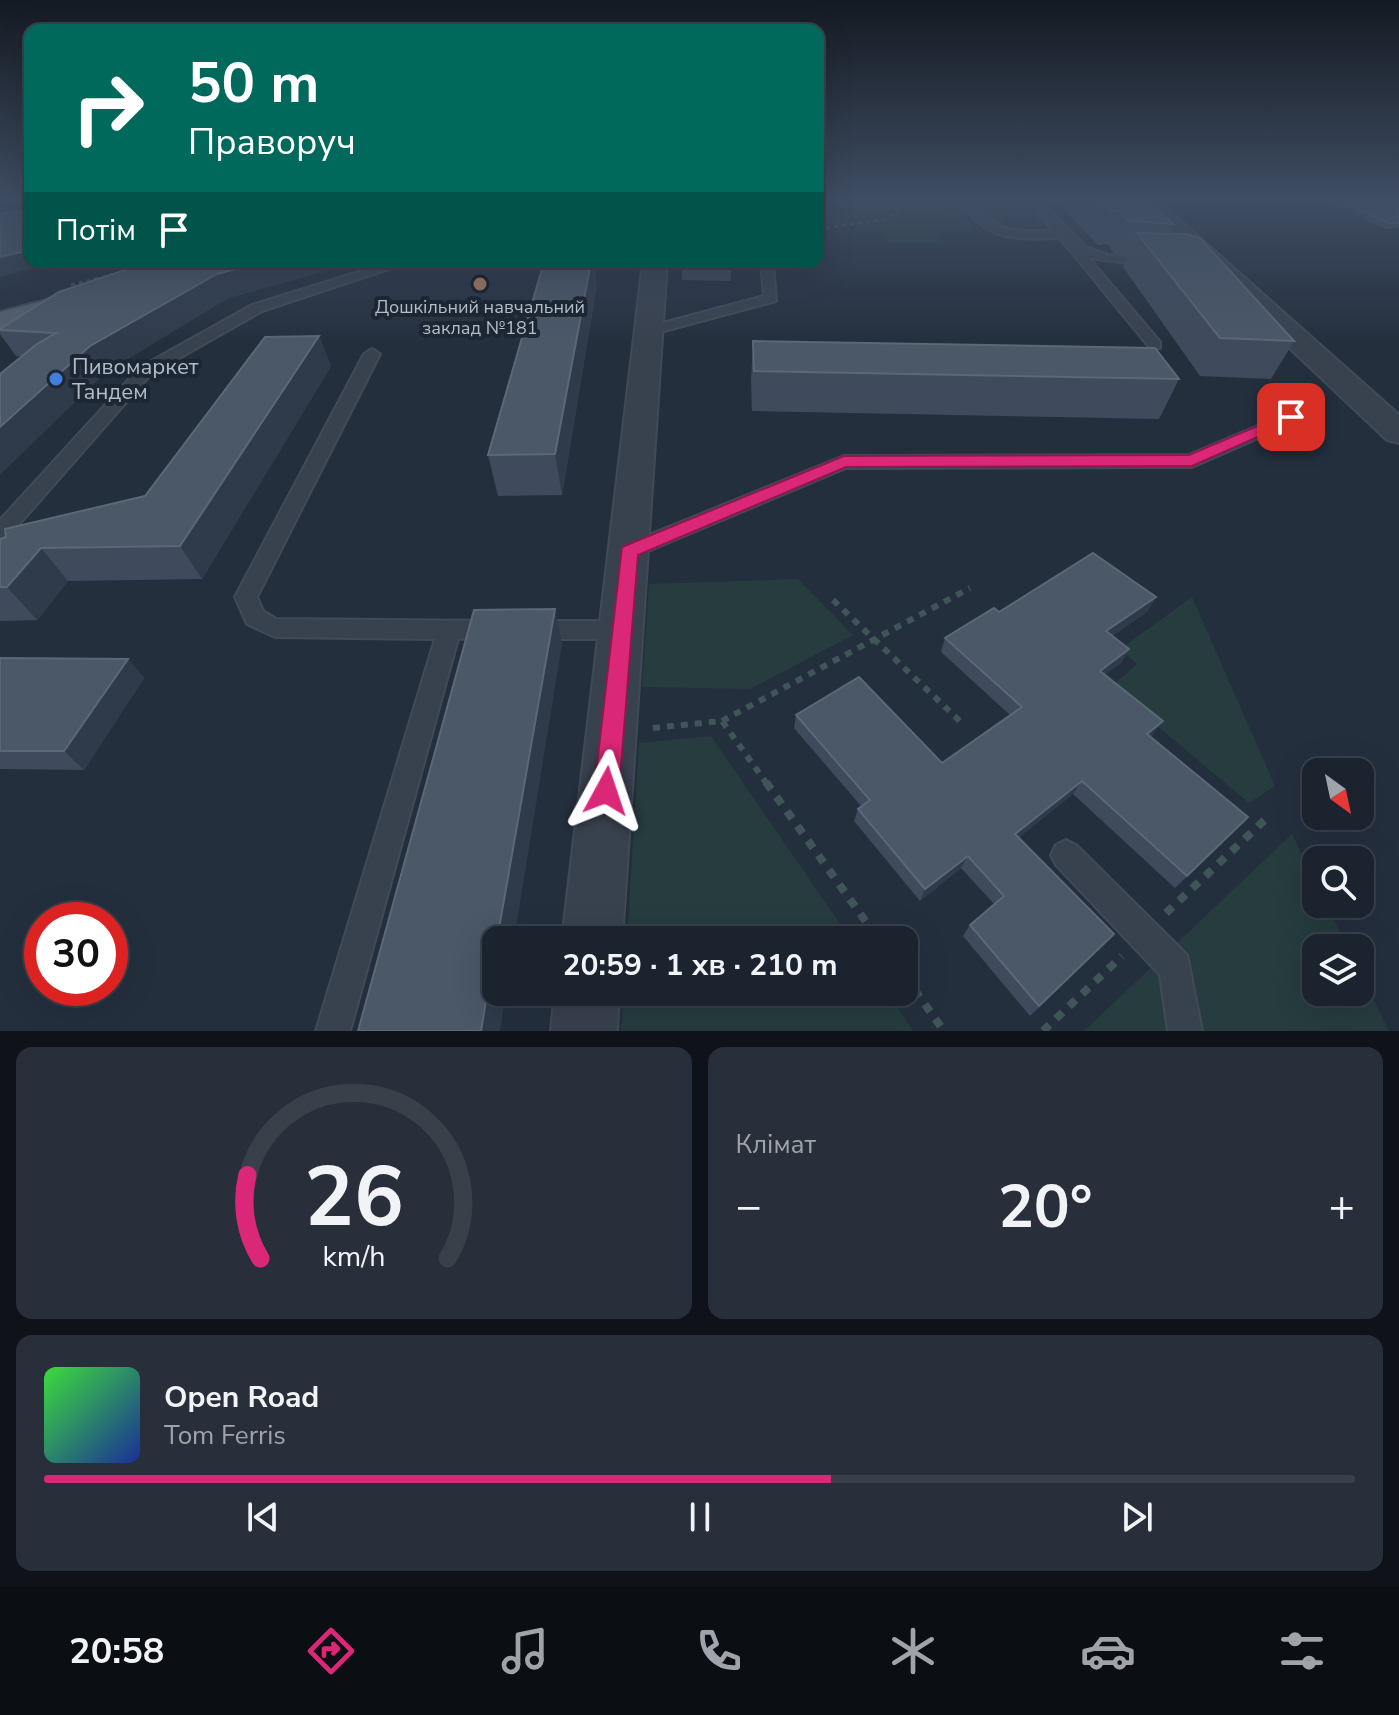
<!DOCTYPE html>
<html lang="uk">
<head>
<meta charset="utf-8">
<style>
  body { margin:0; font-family:"Nunito Sans",sans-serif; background:#282f3a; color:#f1f3f6; height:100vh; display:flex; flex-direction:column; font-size:30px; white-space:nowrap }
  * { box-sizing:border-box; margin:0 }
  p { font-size:26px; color:#a0a4aa }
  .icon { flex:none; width:44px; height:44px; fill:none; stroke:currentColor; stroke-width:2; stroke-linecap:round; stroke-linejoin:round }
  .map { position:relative; height:1031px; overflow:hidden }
  .drawer { display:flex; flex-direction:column; gap:16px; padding:16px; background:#0f1319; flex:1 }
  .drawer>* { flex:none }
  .top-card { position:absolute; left:24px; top:24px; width:800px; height:244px; border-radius:16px; box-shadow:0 8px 32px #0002,0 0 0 2px #39404a; background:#00695c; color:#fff; overflow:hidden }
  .needle { width:52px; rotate:147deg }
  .controls { position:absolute; left:1302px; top:758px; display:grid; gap:16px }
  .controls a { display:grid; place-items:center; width:72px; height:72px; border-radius:16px; background:#1b232e; box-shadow:0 8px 32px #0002,0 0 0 2px #39404a; font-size:40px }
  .speed { position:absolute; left:24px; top:902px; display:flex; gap:16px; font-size:40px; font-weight:700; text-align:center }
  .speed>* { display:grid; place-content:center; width:104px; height:104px; border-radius:50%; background:#1b232e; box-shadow:0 8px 32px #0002,0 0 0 2px #39404a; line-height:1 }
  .speed .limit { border:12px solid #d22; background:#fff; color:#111 }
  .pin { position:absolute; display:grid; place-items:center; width:68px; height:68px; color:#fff; margin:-34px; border-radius:16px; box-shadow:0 4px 12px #0006 }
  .me { position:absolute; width:88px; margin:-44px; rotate:5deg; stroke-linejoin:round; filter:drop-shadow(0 0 6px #0008) }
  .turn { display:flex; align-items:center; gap:28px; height:168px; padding:0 32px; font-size:36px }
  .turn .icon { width:104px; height:104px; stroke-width:2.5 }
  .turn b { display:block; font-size:56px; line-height:68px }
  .then { display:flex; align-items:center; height:76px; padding:0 32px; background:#0003; gap:16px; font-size:30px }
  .big { font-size:60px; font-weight:700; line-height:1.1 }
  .drawer .tile { flex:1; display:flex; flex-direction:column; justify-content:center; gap:12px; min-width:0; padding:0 28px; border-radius:16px; background:#282f3a }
  .drawer .dial { align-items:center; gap:0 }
  .dial svg { height:208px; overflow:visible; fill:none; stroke:#39404a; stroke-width:7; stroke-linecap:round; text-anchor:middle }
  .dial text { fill:#f1f3f6; stroke:none }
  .song { display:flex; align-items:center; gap:24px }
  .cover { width:96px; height:96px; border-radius:12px; background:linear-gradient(135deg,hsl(120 70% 55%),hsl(230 70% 35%)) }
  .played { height:8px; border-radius:4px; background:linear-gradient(90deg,#db2777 60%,#39404a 60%) }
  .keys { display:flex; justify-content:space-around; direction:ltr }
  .heat { display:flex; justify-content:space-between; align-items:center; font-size:44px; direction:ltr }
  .drawer .tiles { flex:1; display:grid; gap:16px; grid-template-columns:1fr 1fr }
  .tile:last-child { grid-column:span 2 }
  .trip { position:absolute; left:482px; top:926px; width:436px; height:80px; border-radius:16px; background:#1b232e; box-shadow:0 8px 32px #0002,0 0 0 2px #39404a; font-weight:700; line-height:80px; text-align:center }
  .dock { display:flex; height:128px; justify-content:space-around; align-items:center; background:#0b0e12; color:#a0a4aa }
  .dock .icon { width:56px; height:56px }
  .dock .current { color:#db2777 }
  .dock b { font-size:36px; color:#f1f3f6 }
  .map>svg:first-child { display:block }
  .green { fill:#263c3f }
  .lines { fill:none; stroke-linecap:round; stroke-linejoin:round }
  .lane-casing { stroke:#414a57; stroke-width:4 }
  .street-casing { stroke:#414a57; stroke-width:4 }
  .primary-casing { stroke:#414a57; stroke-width:4 }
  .path-far2 { stroke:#3f5557; stroke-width:3; stroke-dasharray:4 4; stroke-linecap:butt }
  .path-far1 { stroke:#3f5557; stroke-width:6; stroke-dasharray:7 7; stroke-linecap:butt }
  .path { stroke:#3f5557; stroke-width:8; stroke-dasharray:9 9; stroke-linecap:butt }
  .lane { fill:#38414e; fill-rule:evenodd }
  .street { fill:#38414e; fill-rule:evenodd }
  .primary { fill:#56606e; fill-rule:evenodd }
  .wall { fill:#3f4b5c }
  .shaded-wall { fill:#2f3b4b }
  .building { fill:#4b5868; stroke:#5c6777; stroke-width:2 }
  .route { fill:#db2777; stroke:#8e194d; stroke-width:2 }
  .education-dot { fill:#8d6e63; stroke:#1d2633; stroke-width:3 }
  .shop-dot { fill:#3f7fe0; stroke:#1d2633; stroke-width:3 }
  .labels { text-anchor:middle; stroke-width:8; stroke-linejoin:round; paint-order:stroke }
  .far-poi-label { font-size:18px; fill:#b4bcc9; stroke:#1d2633 }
  .poi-label { font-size:22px; fill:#b4bcc9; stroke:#1d2633; text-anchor:start }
</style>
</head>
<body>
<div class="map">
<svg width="1399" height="1031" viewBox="0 0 1399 1031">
  <rect width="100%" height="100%" fill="#242f3e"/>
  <g class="green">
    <path d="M818 200H958L975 231 937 233 943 243H888C876 217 842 225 818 227Z"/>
    <polygon points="976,200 1027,200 1046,223 1039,223 1035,219 1004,219 1008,227 996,226"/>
    <polygon points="798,579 853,635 750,689 642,687 649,584"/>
    <polygon points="1192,597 1275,786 1249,803 1111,687 1137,664 1120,649"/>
    <polygon points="711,736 851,940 627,940 639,743"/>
    <polygon points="1292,834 1316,883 1316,904 1326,904 1348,948 1316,948 1316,992 1360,992 1360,972 1389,1031 1084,1031"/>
    <polygon points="624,992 887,992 913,1031 621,1031"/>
  </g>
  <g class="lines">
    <g class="lane-casing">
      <g id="lane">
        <path d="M959 200H971C997 234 1013 231 1053 231L1027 200H1039L1086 247 1108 255 1155 259 1156 262 1150 266 1089 258 1160 342V348H1150L1060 238C1011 239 990 243 959 200Z"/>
        <polygon points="391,262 410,262 262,311 151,374 7,538 0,540 0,520 139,368 252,305"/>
        <polygon points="761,262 773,262 776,301 649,335 642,331 644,328 764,296"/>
        <polygon points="372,349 380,354 257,597 263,611 276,619 493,621 501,624 505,630 501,636 458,639 350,1031 316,1031 435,639 275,637 247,624 235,597 364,354"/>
        <polygon points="1291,412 1300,417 1297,421 1192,467 846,468 636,556 622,556 619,551 622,546 844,456 1189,455"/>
        <polygon points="533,621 621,621 629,624 633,630 629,636 621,639 533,639 525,636 521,630 525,624"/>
        <polygon points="1066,840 1076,845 1187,955 1202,1031 1168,1031 1160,975 1056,865 1051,855 1056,845"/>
      </g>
    </g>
    <g class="street-casing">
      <g id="street">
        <polygon points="1133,200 1157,200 1399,415 1399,443 1387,440"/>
        <polygon points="643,262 667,262 622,940 562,940"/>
        <polygon points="555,992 619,992 617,1031 551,1031"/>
      </g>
    </g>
    <g class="primary-casing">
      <polygon id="primary" points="54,298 65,300 70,307 65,314 0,332 0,312"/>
    </g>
    <g class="path-far2">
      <polyline points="823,200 867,209 946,208"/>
      <polyline points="818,229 885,219 922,200"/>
      <polyline points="71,285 115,274"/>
    </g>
    <g class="path-far1">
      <polyline points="833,600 964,725"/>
      <polyline points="722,721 970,588"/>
      <polyline points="653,728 722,721 767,784"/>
    </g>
    <g class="path">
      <polyline points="766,782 879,940"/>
      <polyline points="1166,913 1270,815"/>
      <polyline points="904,975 944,1031"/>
      <polyline points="1043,1031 1122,956"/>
    </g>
    <use href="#lane" class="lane"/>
    <use href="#street" class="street"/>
    <use href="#primary" class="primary"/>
  </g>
  <g class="wall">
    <polygon points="1055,200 1146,200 1174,224 1170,234 1294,341 1271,379 1200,376 1123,267 1128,256 1115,255 1107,244 1098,245"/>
    <polygon points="1327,200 1399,200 1399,228 1385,229"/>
    <polygon points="682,262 732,262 730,281 682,280"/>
    <polygon points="333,269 228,298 106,372 16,356 0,334 0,329"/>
    <polygon points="597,284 562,495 498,496 488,455"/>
    <polygon points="319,336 331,366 202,579 68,581 37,620 0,621 0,539 145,496"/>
    <polygon points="753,341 1179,379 1159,419 752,411 751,380"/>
    <polygon points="1148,611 1112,636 1129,649 1121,663 1105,674 1153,734 1150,737 1248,817 1175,888 1073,794 1019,837 1114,934 1030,1016 963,936 970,925 994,904 961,868 920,901 854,821 858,809 861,806 794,728 796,715 942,763 1010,715 941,652 945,638 999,612"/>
    <polygon points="0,658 128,659 144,678 84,770 0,769"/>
  </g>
  <g class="shaded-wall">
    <polygon points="30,250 30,262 52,262 53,263 0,277 0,257"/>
    <polygon points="261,262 331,262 333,269 228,298 106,372 0,475 0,427 90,346 217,274"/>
    <polygon points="591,262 595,262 597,284 562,495 555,454"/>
    <polygon points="319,336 331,366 202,579 180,546"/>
    <polygon points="41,548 68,581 37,620 7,587"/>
    <polygon points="1156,597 1148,611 1098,645 1106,631"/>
    <polygon points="555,609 562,644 514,940 497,940"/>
    <polygon points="1129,649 1121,663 1092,684 1100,671"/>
    <polygon points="128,659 144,678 84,770 64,751"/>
    <polygon points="1163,721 1153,734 1137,747 1147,734"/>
    <polygon points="1082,781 1073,794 1008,846 1015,834"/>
    <polygon points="968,856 961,868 920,901 925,889"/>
    <polygon points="496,946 496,992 506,992 500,1031 481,1031"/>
  </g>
  <g class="building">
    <polygon points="1098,200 1146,200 1174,224 1128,221 1120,211 1110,211"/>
    <polygon points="1341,200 1399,200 1399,223 1388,223"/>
    <polygon points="20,210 30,226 30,250 0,257 0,214"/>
    <polygon points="1137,233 1187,234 1200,238 1294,341 1220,338"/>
    <polygon points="149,262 261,262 217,274 90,346 0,427 0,374 37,344 56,333 0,330 0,329 59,292"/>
    <polygon points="544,262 591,262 555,454 488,455"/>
    <polygon points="319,336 180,546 41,548 7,587 0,587 0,539 6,537 5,529 145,496 265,337"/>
    <polygon points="753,341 1155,348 1179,379 754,371"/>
    <polygon points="1093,553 1156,597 1106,631 1129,649 1100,671 1163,721 1147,734 1248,817 1187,876 1082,781 1015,834 1114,934 1039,1006 970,925 1004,896 968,856 925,889 858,809 870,800 796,715 859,677 942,763 1022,707 945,638 994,608 999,612"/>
    <polygon points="555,609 497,940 496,940 481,1031 358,1031 474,610"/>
    <polygon points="0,658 128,659 64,751 0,751"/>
  </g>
  <linearGradient id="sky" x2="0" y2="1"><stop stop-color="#141a22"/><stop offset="0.58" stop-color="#3f4d63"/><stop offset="1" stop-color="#3f4d63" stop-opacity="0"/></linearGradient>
  <rect width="1399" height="344" fill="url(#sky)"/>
  <polygon class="route" points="1291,412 1298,417 1296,420 1192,466 846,467 638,555 619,791 615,799 606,803 597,799 594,791 622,547 844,456 1189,455"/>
  <circle class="education-dot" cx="480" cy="284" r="8"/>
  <circle class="shop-dot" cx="56" cy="379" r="8"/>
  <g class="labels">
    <g class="far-poi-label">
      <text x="480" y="313">Дошкільний навчальний<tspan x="480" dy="21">заклад №181</tspan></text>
    </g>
    <g class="poi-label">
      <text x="72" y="374">Пивомаркет<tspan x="72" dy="25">Тандем</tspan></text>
    </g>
  </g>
</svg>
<div class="controls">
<a><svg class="needle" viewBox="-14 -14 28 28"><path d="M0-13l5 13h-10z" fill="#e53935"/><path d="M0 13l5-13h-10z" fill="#a0a4aa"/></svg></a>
<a><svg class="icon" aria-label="search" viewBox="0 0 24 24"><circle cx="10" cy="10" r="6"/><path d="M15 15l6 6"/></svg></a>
<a><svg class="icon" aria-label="layers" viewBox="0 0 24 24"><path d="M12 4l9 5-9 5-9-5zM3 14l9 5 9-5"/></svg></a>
</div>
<div class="speed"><div class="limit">30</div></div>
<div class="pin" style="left:1291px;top:417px;background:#d93025"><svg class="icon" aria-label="arrive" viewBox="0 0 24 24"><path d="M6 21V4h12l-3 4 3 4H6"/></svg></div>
<svg class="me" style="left:606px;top:791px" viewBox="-20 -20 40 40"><path d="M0-17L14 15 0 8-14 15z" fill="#db2777" stroke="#fff" stroke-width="4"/></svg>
<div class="trip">20:59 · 1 хв · 210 m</div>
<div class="top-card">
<div class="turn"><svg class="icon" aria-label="right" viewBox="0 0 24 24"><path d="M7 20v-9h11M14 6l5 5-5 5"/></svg><div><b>50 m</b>Праворуч</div></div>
<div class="then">Потім<svg class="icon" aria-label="arrive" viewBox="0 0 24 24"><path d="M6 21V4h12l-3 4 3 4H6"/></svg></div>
</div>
</div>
<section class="drawer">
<div class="tiles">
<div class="tile dial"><svg viewBox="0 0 100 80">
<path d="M14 69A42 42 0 1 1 86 69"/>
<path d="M14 69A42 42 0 0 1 9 37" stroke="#db2777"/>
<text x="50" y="56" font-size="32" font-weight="700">26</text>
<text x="50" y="72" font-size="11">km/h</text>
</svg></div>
<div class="tile"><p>Клімат</p>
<div class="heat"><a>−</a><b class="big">20°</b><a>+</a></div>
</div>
<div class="tile">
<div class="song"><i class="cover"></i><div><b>Open Road</b><p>Tom Ferris</p></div></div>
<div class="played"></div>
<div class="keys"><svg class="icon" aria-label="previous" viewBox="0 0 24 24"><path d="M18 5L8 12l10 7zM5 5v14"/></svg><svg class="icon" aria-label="pause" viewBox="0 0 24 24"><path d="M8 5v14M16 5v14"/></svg><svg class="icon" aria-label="next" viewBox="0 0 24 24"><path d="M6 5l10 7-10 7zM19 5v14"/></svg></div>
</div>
</div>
</section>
<nav class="dock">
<b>20:58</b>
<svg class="icon current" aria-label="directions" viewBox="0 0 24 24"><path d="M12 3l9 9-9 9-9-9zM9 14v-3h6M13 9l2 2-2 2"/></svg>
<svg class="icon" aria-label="music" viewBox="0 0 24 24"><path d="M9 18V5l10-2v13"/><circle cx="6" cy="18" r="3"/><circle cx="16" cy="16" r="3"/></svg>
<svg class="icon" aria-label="phone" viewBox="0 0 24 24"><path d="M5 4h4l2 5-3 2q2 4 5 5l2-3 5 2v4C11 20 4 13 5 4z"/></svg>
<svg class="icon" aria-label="climate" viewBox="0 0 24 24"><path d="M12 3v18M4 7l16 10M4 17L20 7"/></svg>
<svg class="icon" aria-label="car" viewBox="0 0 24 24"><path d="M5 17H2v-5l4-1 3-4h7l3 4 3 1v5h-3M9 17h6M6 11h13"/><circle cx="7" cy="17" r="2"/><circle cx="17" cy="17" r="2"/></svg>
<svg class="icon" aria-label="filters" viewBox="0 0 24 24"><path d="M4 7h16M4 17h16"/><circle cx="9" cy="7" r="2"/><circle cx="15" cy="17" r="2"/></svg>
</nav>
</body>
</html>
